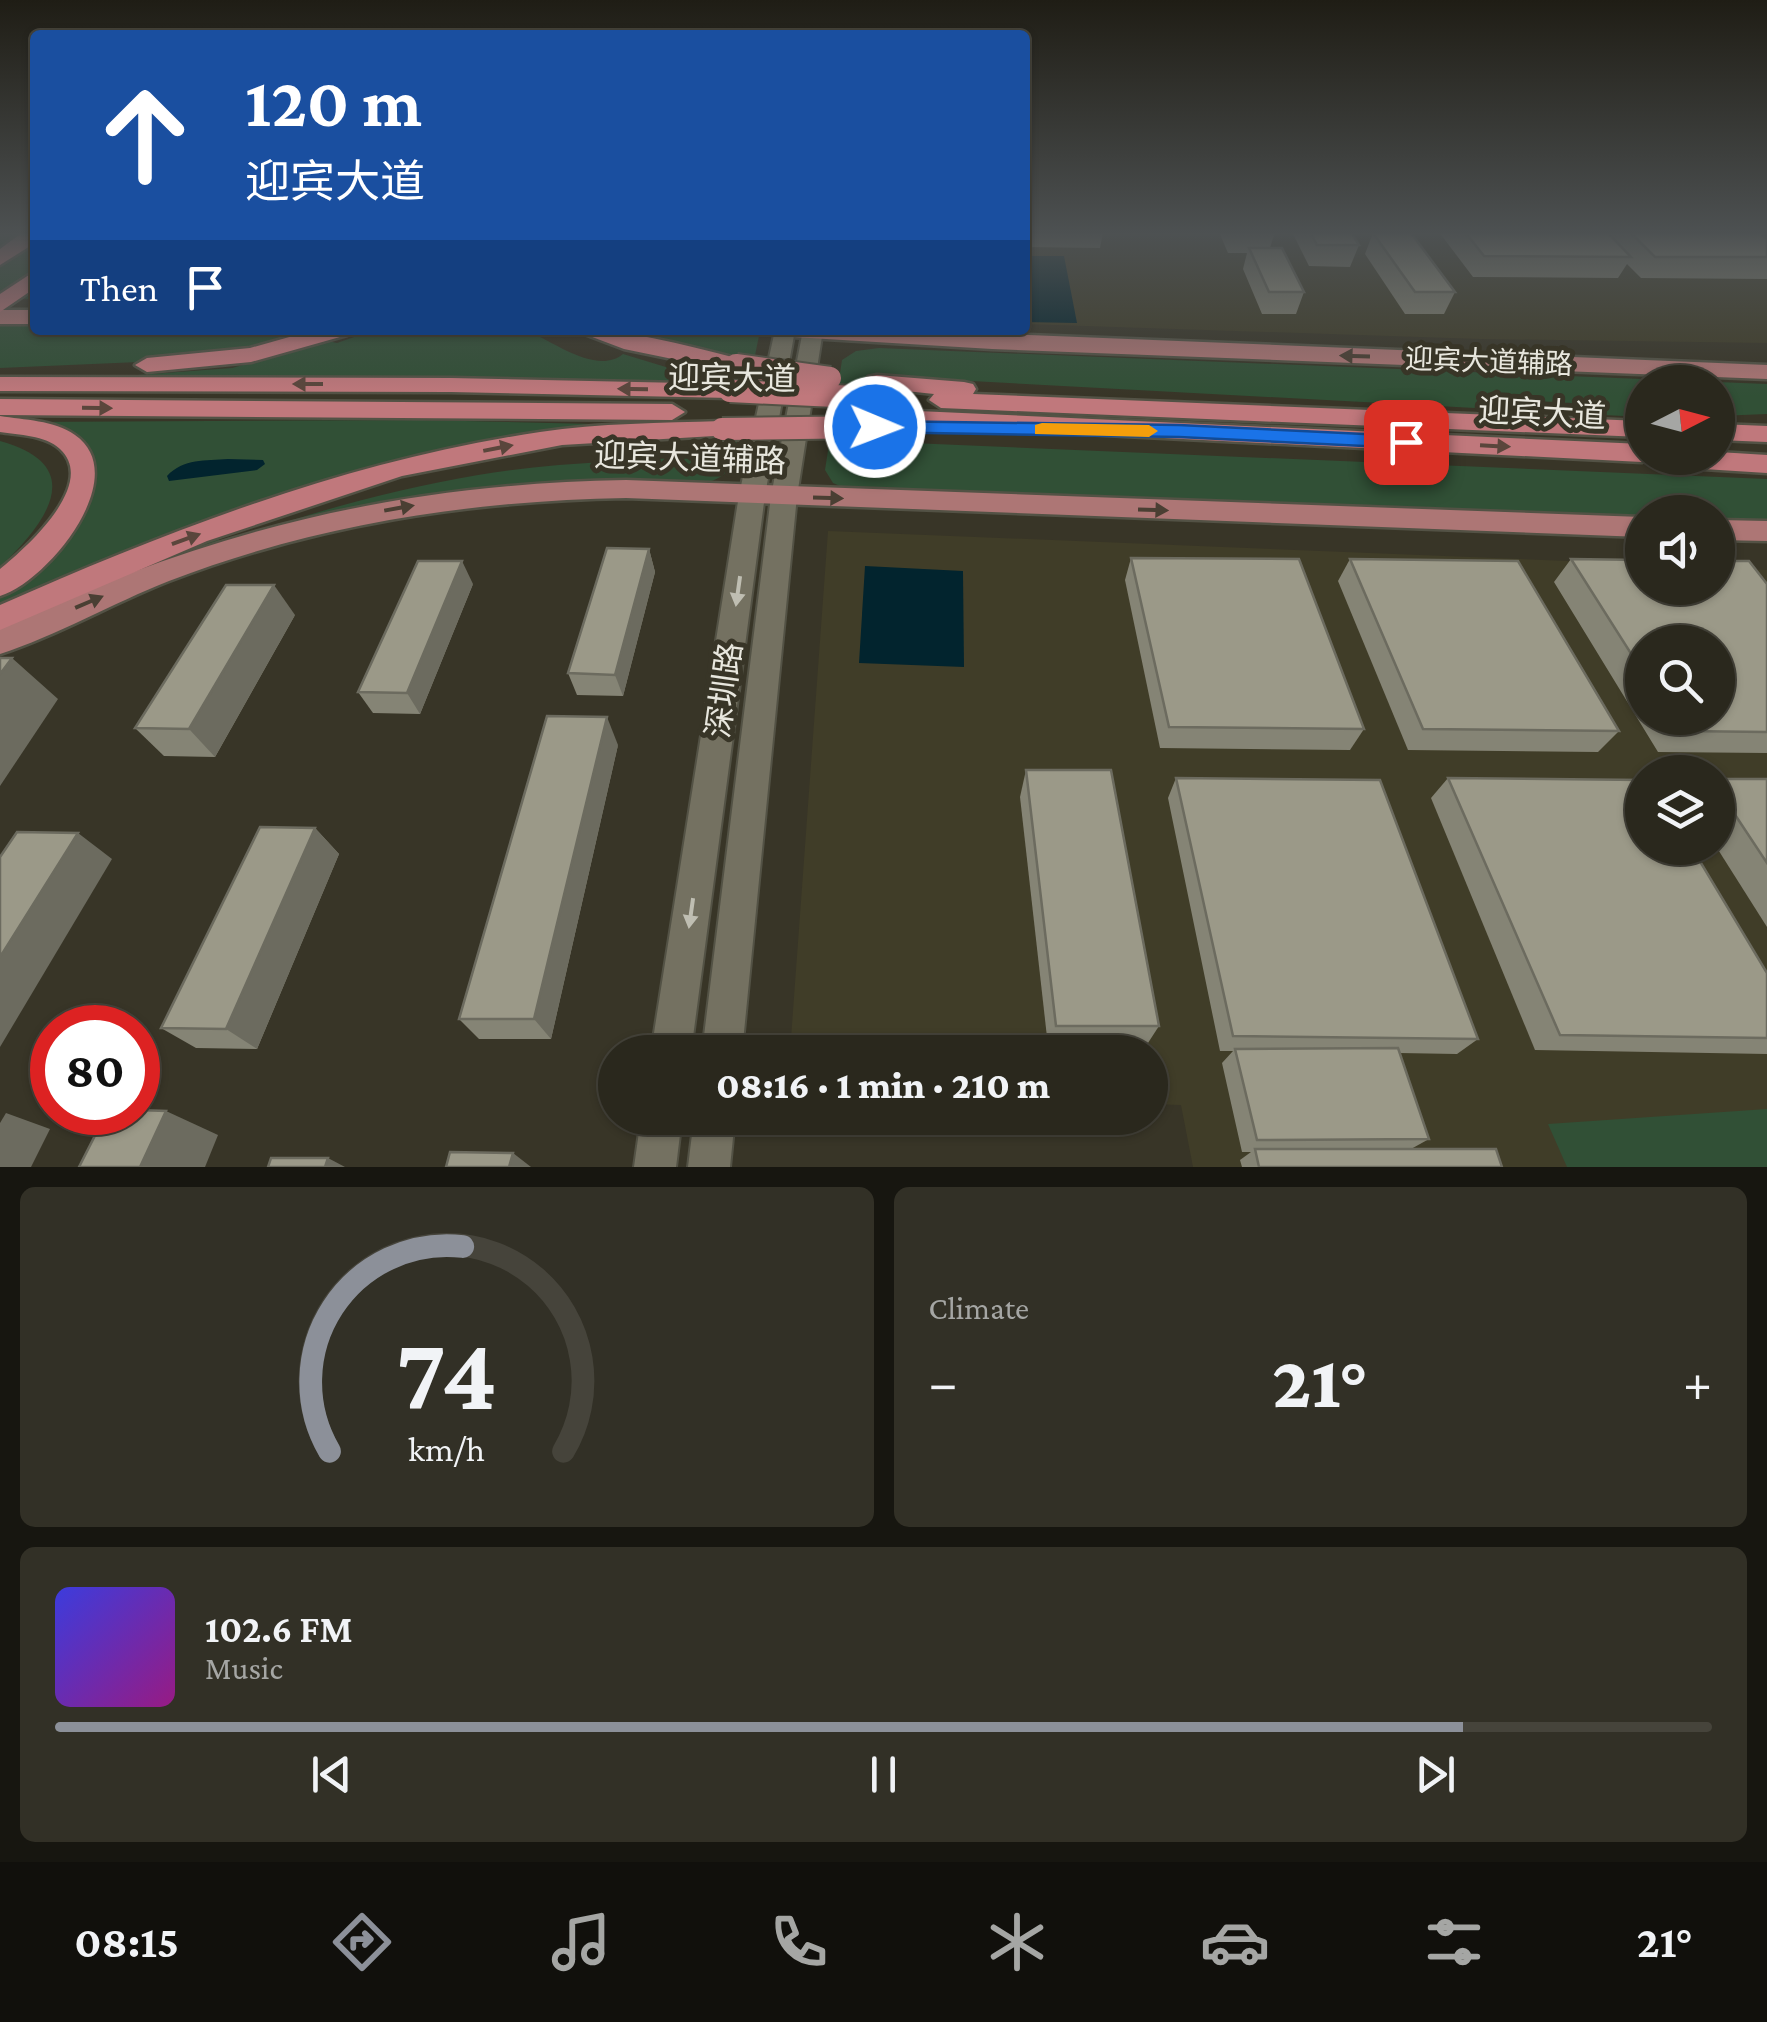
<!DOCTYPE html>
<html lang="en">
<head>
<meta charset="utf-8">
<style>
  body { margin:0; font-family:"Crimson Pro","Noto Sans SC",serif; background:#323026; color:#f1f3f6; height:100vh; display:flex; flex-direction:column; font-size:38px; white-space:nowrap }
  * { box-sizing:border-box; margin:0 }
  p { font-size:32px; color:#a5a6a4 }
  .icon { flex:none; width:55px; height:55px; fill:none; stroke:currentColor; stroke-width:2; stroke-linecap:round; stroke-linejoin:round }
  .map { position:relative; height:1167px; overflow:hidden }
  .details { display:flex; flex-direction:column; gap:20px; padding:20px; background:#171610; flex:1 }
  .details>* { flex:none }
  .banner { position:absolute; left:30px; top:30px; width:1000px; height:305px; border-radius:10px; box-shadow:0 2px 8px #0004,0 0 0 2px #46443b; background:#1a4fa0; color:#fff; overflow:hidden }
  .needle { width:65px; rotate:84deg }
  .fabs { position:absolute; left:1625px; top:365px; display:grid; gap:20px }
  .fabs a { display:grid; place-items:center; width:110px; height:110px; border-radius:50%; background:#2a281d; box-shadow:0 2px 8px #0004,0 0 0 2px #46443b; font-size:50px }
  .speed { position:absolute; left:30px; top:1005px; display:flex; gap:20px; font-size:50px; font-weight:700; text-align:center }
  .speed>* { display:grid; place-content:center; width:130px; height:130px; border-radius:50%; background:#2a281d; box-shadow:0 2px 8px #0004,0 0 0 2px #46443b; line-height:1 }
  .speed .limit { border:15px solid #d22; background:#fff; color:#111 }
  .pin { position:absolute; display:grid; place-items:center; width:85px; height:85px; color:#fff; margin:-42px; border-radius:20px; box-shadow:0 5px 15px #0006 }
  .me { position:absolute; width:110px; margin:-55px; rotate:91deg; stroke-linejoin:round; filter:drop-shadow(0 0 8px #0008) }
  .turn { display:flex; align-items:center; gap:35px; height:210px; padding:0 50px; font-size:45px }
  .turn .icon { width:130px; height:130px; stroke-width:2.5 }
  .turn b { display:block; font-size:70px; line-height:85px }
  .then { display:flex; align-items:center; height:95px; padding:0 50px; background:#0003; gap:20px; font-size:38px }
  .big { font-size:75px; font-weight:800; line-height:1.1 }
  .details .widget { flex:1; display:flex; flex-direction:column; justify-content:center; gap:15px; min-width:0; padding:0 35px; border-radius:15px; background:#323026 }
  .details .dial { align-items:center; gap:0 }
  .dial svg { height:260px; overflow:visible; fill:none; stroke:#46443b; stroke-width:7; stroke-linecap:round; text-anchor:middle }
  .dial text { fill:#f1f3f6; stroke:none }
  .song { display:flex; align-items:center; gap:30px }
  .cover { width:120px; height:120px; border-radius:15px; background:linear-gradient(135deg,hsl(240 70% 55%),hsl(310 70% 35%)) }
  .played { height:10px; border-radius:5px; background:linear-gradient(90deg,#8c9099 85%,#46443b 85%) }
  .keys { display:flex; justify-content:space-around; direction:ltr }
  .heat { display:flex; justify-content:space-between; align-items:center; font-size:55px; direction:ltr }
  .details .tiles { flex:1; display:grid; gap:20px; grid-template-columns:1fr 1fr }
  .widget:last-child { grid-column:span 2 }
  .trip { position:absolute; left:598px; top:1035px; width:570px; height:100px; border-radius:50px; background:#2a281d; box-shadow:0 2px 8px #0004,0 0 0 2px #46443b; font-weight:800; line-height:100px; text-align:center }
  .tabs { display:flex; height:160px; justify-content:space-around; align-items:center; background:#11100c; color:#a5a6a4 }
  .tabs .icon { width:70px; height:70px }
  .tabs .selected { color:#8c9099 }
  .tabs b { font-size:45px; color:#f1f3f6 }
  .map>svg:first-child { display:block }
  .built { fill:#403d28; fill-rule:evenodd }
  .green { fill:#315036 }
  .water { fill:#02242e }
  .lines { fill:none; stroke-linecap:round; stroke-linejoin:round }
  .tertiary-casing { stroke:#535245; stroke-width:4 }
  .primary-casing { stroke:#535245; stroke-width:5 }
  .trunk-casing { stroke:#535245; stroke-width:5 }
  .tertiary { fill:#747161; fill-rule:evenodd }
  .primary { fill:#ad7675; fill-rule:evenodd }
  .trunk { fill:#c0787c; fill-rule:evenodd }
  .trunk-bridge-casing { stroke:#535245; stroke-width:26; stroke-linecap:butt }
  .trunk-bridge { stroke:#c0787c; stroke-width:22 }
  .wall { fill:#858475; fill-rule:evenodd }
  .shaded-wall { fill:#6c6b5f }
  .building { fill:#9b9988; stroke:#6c6b5f; stroke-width:2.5 }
  .oneway { fill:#4a3f33 }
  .oneway2 { fill:#5a463c }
  .oneway3 { fill:#bfbeb2 }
  .route { fill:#1a73e8; stroke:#114b97; stroke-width:2.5 }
  .slow { fill:#f59e0b }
  .labels { text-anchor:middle; stroke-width:10; stroke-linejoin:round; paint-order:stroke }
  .far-street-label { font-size:28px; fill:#e8e7de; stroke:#383527 }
  .street-label { font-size:32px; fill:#e8e7de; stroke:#383527 }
</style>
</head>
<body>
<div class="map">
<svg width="1767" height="1167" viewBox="0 0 1767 1167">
  <rect width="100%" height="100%" fill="#383527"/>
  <g class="built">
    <polygon points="1025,232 1767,232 1767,343 1480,339 1025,324"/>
    <path d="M828 531 1642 564V588H1718V568L1767 570V1167H1193L1181 1105 1150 1104V1052H790ZM1642 642H1718V718H1642ZM1642 772H1718V848H1642Z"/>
  </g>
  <g class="green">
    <polygon points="0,232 35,232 35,299 0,298"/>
    <polygon points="35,325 35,330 305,330 280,339 281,344 185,360 0,368 0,326"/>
    <path d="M374 330C400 330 515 324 530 332 555 343 598 375 623 354L725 385 97 378 232 368 328 341 337 343Z"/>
    <polygon points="602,330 749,330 759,336 753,365 690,355"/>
    <polygon points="879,348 1767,384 1767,414 1718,416 1718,382 1642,382 1642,417 878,376 864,441 1767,479 1767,524 1718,523 1718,512 1642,512 1642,520 856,493 833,483 825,470 842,360 856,351"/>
    <path d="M421 420 676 426C596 435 513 438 434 454 282 485 141 549 0 612V590L91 468 25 422Z"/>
    <path d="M737 439C736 469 728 476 701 485L407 500 21 619 218 538 221 544C305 514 389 490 478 475 554 462 635 461 713 456L722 450 723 440Z"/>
    <path d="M0 441C90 466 46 523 0 567Z"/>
    <polygon points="1767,1109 1767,1167 1567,1167 1548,1124"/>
  </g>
  <g class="water">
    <polygon points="1025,256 1064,256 1077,323 1025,322"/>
    <path d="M228 459 263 460 265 464 257 470 169 481 167 476C184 458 205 461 228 459Z"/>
    <polygon points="865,566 963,571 964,667 859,663"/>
  </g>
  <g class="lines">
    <g class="tertiary-casing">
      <g id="tertiary">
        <polygon points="775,330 795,330 765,495 691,1052 651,1052 739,495"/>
        <polygon points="803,330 823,330 797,496 742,1052 702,1052 771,496"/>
        <polygon points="641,1118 682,1118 676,1167 634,1167"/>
        <polygon points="694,1118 735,1118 730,1167 688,1167"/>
      </g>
    </g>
    <g class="primary-casing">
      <g id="primary">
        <rect x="0" y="310" width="35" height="14"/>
        <polygon points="782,330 908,330 1767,365 1767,379 992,349 793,337"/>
        <path d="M626 480 1642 517V537L626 498C468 501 317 524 169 581 113 603 56 636 0 654V628C209 531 395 484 626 480Z"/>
        <polygon points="1718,520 1767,521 1767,541 1718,540"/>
      </g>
    </g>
    <g class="trunk-casing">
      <g id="trunk">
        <polygon points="23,232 35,232 35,243 0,265 0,249"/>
        <polygon points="35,271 35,288 0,312 0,294"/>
        <polygon points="314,330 350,330 347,335 251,362 147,372 135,365 147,358 250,348"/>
        <path d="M584 330C631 330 697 348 744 360L748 365 736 372 624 349 587 335Z"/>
        <polygon points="877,375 964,382 973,384 976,389 973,394 1642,421 1642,437 941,408 929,400 934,394 868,387 865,382 868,377"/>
        <polygon points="0,377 451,378 730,384 742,391 730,398 451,392 0,391"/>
        <polygon points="0,399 672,404 685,412 672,420 0,415"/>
        <polygon points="873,409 1642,444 1642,458 1652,458 1642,462 864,423 860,417 864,411"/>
        <path d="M0 416C24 420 54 420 75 435 134 476 47 582 0 596V569C26 548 98 484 60 449 45 435 19 435 0 432Z"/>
        <path d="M722 421 735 429 731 435 562 445 402 476 207 541 0 630V605C174 528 351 460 540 432 600 423 661 423 722 421Z"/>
        <polygon points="1718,424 1767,426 1767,442 1718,440"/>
        <polygon points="1718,452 1767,455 1767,473 1672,467 1663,464 1659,458 1718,458"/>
      </g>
    </g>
    <use href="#tertiary" class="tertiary"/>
    <use href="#primary" class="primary"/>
    <use href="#trunk" class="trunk"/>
    <g class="trunk-bridge-casing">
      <g id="trunk-bridge">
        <polyline points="736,365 830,378"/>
        <polyline points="730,391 876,398"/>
        <polyline points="722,429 875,427"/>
      </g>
    </g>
    <use href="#trunk-bridge" class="trunk-bridge"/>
  </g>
  <g class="wall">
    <polygon points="1025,232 1103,232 1100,248 1025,247"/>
    <polygon points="1219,232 1275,232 1270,248 1304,292 1296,314 1262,314 1243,269 1247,253 1228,253"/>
    <polygon points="1292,232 1351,232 1359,245 1350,267 1309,266"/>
    <polygon points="1439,232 1759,232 1767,239 1767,279 1641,278 1627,264 1618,278 1473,277"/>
    <polygon points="1373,233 1455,292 1444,314 1405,314 1365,254"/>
    <polygon points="649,549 655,572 623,696 577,695 568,673"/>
    <polygon points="1131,558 1364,729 1350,750 1160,748 1125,580"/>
    <polygon points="1350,559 1619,731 1598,752 1408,750 1338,581"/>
    <path d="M1571 559 1767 584V753L1658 752 1554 582ZM1642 642 1718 718H1642Z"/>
    <polygon points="473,584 420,714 373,713 358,692"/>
    <polygon points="295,615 215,757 164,756 135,728"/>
    <polygon points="618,745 551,1039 479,1039 459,1019"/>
    <polygon points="1026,770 1159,1026 1146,1046 1048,1046 1020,797"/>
    <polygon points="1176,778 1478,1039 1457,1054 1399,1053 1429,1139 1411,1149 1502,1167 1242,1167 1240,1160 1251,1152 1242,1152 1222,1063 1233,1051 1220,1051 1168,798"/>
    <polygon points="1448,778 1767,973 1767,1054 1535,1050 1431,798"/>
    <polygon points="1718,779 1767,779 1767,927 1717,848"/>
    <polygon points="315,828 339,854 257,1049 196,1048 161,1028"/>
  </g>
  <g class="shaded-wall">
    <polygon points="649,549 655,572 623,696 615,675"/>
    <polygon points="462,561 473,584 420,714 407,693"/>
    <polygon points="274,585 295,615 215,757 189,729"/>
    <polygon points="12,658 58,699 0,786 0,674"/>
    <polygon points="607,717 618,745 551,1039 534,1019"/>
    <polygon points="315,828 339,854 257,1049 226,1029"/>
    <polygon points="78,833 112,859 0,1047 0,957"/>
    <polygon points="166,1111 218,1135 205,1167 140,1167"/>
    <polygon points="6,1113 50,1129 31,1167 0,1167 0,1123"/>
    <polygon points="513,1153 531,1167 509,1167"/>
    <polygon points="328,1158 345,1167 325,1167"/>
  </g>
  <g class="building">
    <polygon points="1310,232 1351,232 1359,245 1317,245"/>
    <polygon points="1465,232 1607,232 1631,257 1484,256"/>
    <polygon points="1630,232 1759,232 1767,239 1767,257 1655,257"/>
    <polygon points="1373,233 1411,233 1455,292 1415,292"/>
    <polygon points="1249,248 1282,248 1304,292 1269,292"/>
    <polygon points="607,548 649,549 615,675 568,673"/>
    <polygon points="1131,558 1299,559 1364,729 1169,727"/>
    <polygon points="1350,559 1518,561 1619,731 1423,729"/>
    <polygon points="1571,559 1642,560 1642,588 1718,588 1718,561 1749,561 1767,584 1767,732 1681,731 1673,718 1718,718 1718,642 1642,642 1642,671"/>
    <polygon points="418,561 462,561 407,693 358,692"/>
    <polygon points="226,585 274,585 189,729 135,728"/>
    <polygon points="0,658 12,658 0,674"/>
    <polygon points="547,716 607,717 534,1019 459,1019"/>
    <polygon points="1026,770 1111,770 1159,1026 1056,1026"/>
    <polygon points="1176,778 1380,780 1478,1039 1233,1036"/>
    <polygon points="1448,778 1642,780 1642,848 1692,848 1767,973 1767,1038 1560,1035"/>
    <polygon points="1718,779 1767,779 1767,863 1718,789"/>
    <polygon points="260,827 315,828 226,1029 161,1028"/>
    <polygon points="17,832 78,833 0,957 0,857"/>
    <polygon points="1398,1048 1429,1139 1257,1140 1235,1049"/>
    <polygon points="138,1110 166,1111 140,1167 79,1167 107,1112 138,1112"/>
    <polygon points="1255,1149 1496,1149 1502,1167 1259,1167"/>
    <polygon points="450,1152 513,1153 509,1167 446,1167"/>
    <polygon points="271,1158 328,1158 325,1167 268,1167"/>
  </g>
  <defs><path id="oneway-solid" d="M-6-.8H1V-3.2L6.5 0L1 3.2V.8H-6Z" transform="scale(2.5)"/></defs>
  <g class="oneway">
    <use href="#oneway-solid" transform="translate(1355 356) rotate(-178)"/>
    <use href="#oneway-solid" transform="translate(828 498) rotate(2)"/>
    <use href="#oneway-solid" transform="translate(399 508) rotate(-10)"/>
    <use href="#oneway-solid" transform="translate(1153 510) rotate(2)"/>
    <use href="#oneway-solid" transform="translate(89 602) rotate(-23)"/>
  </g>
  <g class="oneway2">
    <use href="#oneway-solid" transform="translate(308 384) rotate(-180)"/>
    <use href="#oneway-solid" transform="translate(633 389) rotate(-179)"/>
    <use href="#oneway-solid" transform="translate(97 408) rotate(1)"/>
    <use href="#oneway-solid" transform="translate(1495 446) rotate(3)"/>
    <use href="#oneway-solid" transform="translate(498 448) rotate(-11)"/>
    <use href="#oneway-solid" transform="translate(186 539) rotate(-20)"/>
  </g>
  <g class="oneway3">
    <use href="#oneway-solid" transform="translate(738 591) rotate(98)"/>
    <use href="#oneway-solid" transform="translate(691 913) rotate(98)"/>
  </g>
  <linearGradient id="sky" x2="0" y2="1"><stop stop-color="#1f1d15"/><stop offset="0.59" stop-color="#4d5152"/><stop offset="1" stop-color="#4d5152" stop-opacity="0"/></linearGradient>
  <rect width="1767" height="396" fill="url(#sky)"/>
  <polygon class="route" points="875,421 1179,425 1406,436 1416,442 1406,448 1179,437 868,432 868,423"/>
  <polygon class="slow" points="1042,423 1149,425 1158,431 1149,437 1035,434 1035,425"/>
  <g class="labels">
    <g class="far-street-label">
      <text transform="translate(1489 361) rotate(2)" y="10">迎宾大道辅路</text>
    </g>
    <g class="street-label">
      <text transform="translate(732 378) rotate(1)" y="11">迎宾大道</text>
      <text transform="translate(1542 413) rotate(3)" y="11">迎宾大道</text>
      <text transform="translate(690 458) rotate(2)" y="11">迎宾大道辅路</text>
      <text transform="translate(724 690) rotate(-82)" y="11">深圳路</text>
    </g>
  </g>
</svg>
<div class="fabs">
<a><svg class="needle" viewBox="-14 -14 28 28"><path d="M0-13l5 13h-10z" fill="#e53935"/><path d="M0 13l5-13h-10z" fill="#a5a6a4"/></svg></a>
<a><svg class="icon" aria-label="sound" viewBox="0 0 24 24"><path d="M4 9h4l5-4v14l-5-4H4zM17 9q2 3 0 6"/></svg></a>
<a><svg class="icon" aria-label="search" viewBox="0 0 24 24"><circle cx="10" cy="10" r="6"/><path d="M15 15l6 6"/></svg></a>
<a><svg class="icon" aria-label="layers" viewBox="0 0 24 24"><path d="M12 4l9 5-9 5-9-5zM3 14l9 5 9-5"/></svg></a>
</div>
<div class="speed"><div class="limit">80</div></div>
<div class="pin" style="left:1406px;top:442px;background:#d93025"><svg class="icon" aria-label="arrive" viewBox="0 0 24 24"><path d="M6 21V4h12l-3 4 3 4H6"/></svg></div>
<svg class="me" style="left:875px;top:427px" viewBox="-20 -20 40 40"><circle r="17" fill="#1a73e8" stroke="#fff" stroke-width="3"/><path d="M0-11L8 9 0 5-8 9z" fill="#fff"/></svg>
<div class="trip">08:16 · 1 min · 210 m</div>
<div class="banner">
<div class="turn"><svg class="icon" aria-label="ahead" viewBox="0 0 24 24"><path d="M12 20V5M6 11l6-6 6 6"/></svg><div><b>120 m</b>迎宾大道</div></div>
<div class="then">Then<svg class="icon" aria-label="arrive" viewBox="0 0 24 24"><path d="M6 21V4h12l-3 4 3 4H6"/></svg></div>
</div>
</div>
<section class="details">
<div class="tiles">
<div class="widget dial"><svg viewBox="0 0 100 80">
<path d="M14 69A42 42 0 1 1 86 69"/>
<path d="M14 69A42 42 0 0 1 55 6" stroke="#8c9099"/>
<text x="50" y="56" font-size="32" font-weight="700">74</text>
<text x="50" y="72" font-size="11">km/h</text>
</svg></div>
<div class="widget"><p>Climate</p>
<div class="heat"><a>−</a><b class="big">21°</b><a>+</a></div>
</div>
<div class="widget">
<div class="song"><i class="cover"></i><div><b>102.6 FM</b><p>Music</p></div></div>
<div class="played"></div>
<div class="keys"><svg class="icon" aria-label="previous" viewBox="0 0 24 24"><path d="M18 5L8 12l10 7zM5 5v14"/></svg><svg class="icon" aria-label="pause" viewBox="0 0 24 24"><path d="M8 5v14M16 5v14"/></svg><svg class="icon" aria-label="next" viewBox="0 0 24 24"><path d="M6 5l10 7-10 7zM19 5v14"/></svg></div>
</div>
</div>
</section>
<nav class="tabs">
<b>08:15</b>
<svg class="icon selected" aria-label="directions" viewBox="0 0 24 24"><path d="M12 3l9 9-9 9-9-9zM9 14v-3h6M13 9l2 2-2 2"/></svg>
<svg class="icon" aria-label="music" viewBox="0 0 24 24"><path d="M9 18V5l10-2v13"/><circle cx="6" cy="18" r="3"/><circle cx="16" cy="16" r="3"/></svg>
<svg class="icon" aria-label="phone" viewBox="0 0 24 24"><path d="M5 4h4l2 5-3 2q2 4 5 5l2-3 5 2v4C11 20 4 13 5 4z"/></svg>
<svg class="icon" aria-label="climate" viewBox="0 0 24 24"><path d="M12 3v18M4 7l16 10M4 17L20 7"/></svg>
<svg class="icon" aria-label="car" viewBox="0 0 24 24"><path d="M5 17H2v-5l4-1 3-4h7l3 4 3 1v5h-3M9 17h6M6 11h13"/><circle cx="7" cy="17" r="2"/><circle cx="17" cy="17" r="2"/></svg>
<svg class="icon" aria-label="filters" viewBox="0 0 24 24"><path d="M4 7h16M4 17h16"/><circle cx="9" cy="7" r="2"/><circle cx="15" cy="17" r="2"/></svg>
<b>21°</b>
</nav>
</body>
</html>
